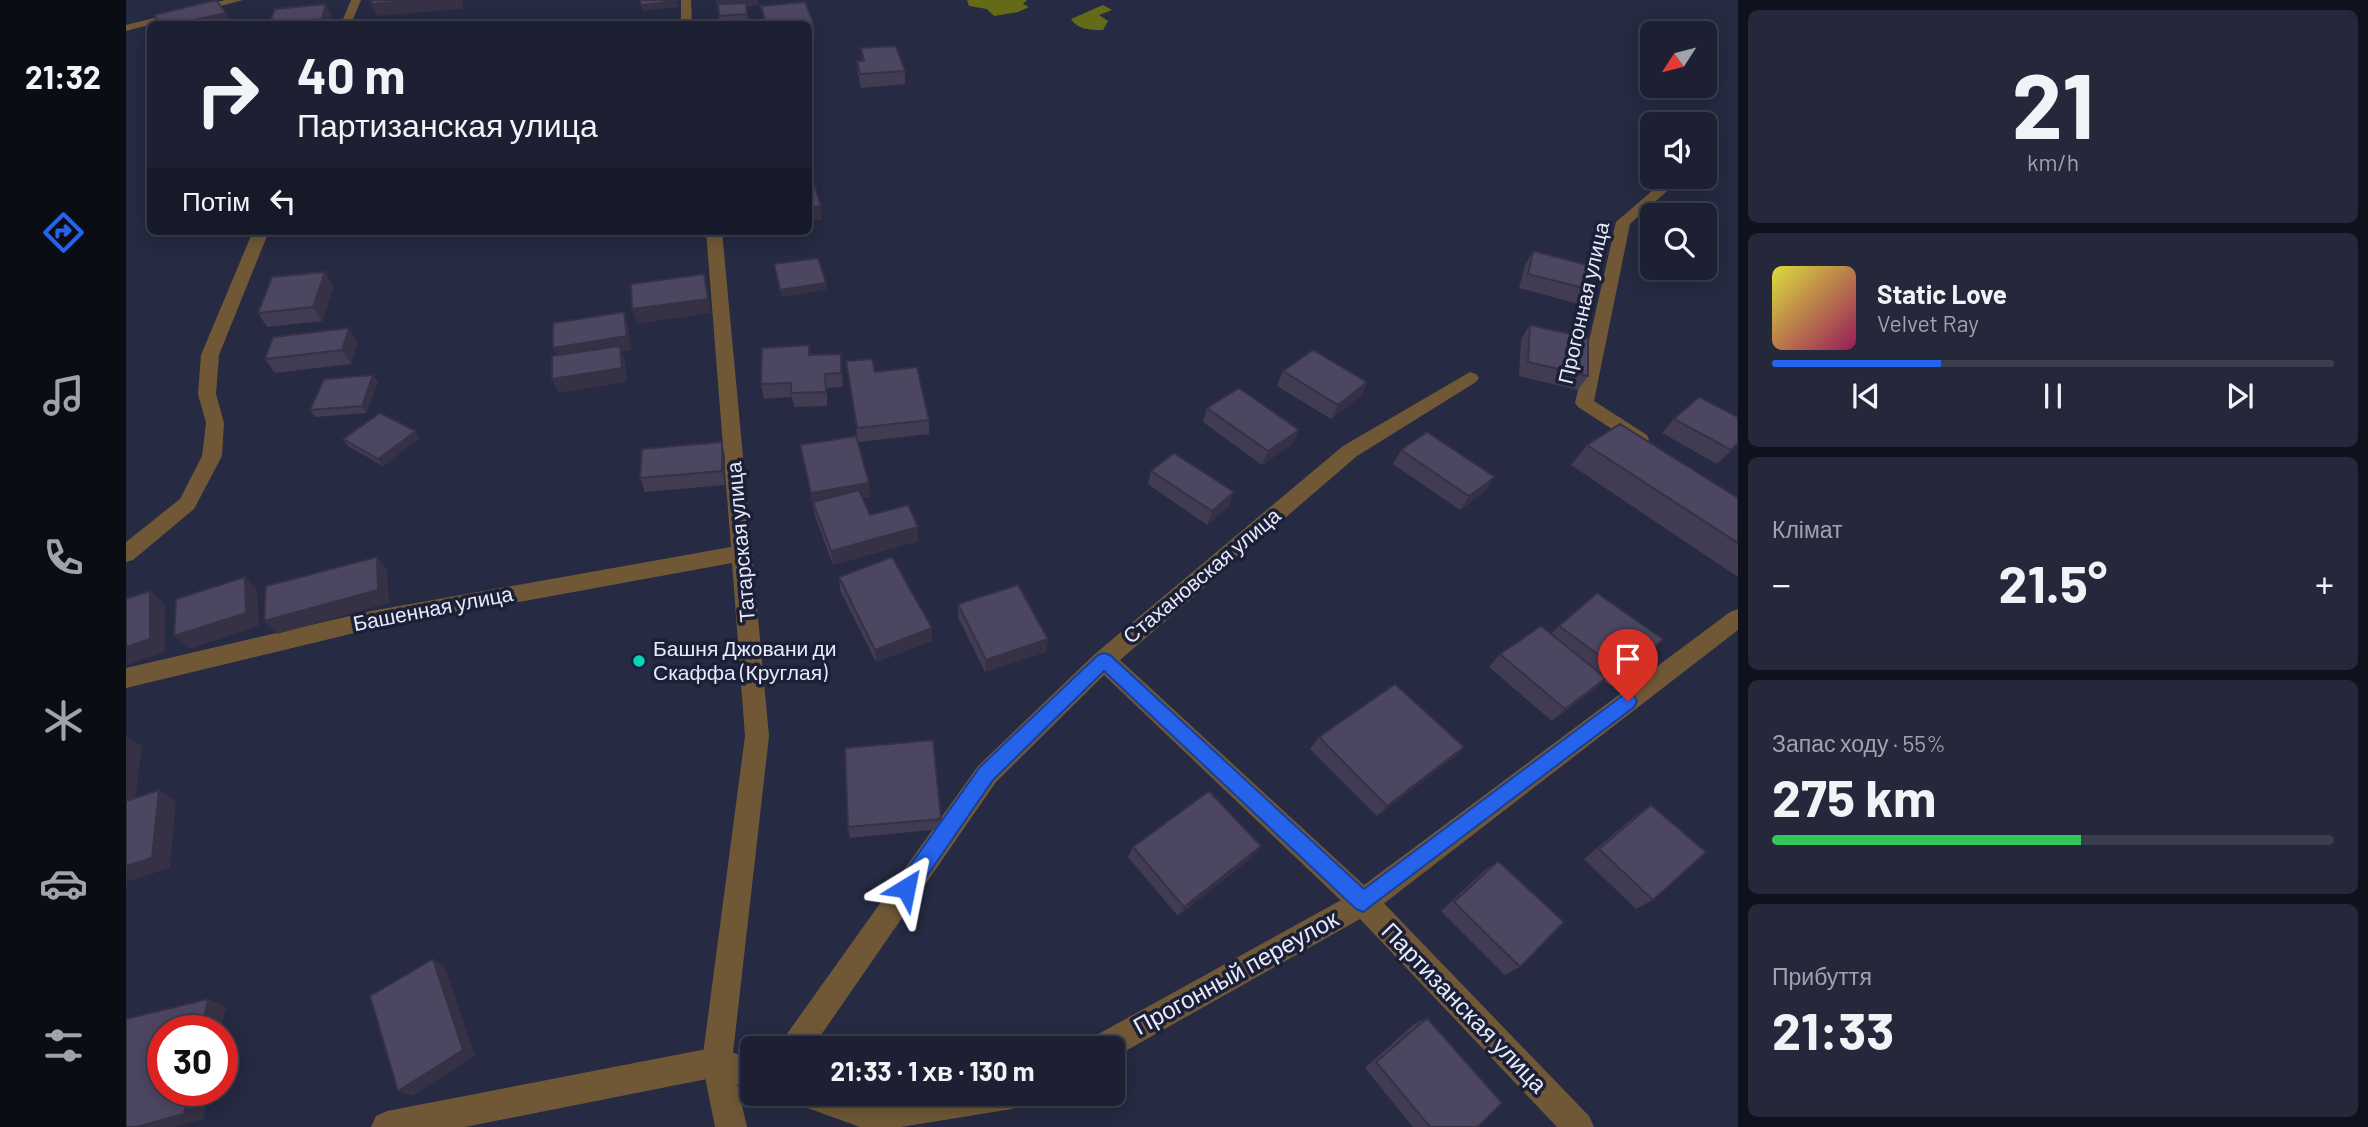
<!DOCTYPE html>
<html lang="uk">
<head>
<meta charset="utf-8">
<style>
  body { margin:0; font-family:Barlow,sans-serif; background:#25283a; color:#f1f3f6; height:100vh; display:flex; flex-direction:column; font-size:26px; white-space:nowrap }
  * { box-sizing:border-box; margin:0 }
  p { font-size:23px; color:#a0a3ac }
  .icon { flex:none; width:38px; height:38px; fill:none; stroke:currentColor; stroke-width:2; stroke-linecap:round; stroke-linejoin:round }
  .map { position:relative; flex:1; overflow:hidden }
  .sheet { display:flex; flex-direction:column; gap:10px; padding:10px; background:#0f121c; width:630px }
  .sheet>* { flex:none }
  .guide { position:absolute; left:21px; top:21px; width:665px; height:214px; border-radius:10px; box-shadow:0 4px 18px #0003,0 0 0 2px #3a3e4d; background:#1c2032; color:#f1f3f6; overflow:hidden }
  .needle { width:46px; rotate:234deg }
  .buttons { position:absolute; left:1514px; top:21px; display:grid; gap:14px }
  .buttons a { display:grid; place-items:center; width:77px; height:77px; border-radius:10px; background:#1c2032; box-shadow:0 4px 18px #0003,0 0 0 2px #3a3e4d; font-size:35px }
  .speed { position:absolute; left:21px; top:1015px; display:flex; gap:14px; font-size:35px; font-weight:700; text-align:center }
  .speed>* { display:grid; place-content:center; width:91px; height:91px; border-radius:50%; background:#1c2032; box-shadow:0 4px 18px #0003,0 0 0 2px #3a3e4d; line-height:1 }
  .speed .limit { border:10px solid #d22; background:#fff; color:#111 }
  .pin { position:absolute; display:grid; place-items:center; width:60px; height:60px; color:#fff; margin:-72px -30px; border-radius:50% 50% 50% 0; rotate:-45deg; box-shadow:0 0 7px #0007 }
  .pin .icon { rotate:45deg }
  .me { position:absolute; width:77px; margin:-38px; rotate:35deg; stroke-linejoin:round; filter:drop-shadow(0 0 5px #0008) }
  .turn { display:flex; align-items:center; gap:24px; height:147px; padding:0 35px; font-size:32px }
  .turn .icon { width:91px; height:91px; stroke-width:2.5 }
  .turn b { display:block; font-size:49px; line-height:60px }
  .then { display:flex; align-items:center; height:66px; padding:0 35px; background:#0003; gap:14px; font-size:26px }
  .big { font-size:52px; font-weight:700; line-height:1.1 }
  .sheet .tile { flex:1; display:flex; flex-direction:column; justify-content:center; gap:10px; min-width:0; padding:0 24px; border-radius:10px; background:#25283a }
  .sheet .dial { align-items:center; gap:0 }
  .dial b { font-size:91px; line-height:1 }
  .song { display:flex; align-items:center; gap:21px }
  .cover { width:84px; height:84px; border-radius:10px; background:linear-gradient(135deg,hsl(60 70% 55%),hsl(330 70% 35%)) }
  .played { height:7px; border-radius:4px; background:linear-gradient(90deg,#2563eb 30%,#3a3e4d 30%) }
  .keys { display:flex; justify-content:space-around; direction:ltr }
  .heat { display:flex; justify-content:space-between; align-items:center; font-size:38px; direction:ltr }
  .charge { height:10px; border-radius:5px; background:linear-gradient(90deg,#34c759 55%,#3a3e4d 0) }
  .trip { position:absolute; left:614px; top:1036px; width:385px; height:70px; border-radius:10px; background:#1c2032; box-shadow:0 4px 18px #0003,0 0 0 2px #3a3e4d; font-weight:700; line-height:70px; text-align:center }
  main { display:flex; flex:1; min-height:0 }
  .tab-bar { display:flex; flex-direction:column; width:126px; justify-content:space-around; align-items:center; background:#0b0d14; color:#a0a3ac }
  .tab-bar .icon { width:49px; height:49px }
  .tab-bar .selected { color:#2563eb }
  .tab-bar b { font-size:32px; color:#f1f3f6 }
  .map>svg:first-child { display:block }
  .forest { fill:#646a18 }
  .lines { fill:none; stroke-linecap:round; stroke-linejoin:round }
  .minor { fill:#705837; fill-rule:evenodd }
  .tertiary { fill:#705837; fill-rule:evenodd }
  .wall { fill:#423c53 }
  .shaded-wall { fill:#363144 }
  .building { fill:#4d4661; stroke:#363144; stroke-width:2 }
  .route { fill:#2563eb; stroke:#184099; stroke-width:2 }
  .poi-dot { fill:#04d5b6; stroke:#1c2037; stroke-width:2.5 }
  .labels { text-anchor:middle; stroke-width:7; stroke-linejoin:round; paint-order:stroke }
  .street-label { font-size:21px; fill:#e7eafb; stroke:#1c2037 }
  .poi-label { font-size:21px; fill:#e7eafb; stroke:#1c2037; text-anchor:start }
  .near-street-label { font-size:24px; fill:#e7eafb; stroke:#1c2037 }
</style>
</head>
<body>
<main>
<nav class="tab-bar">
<b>21:32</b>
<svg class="icon selected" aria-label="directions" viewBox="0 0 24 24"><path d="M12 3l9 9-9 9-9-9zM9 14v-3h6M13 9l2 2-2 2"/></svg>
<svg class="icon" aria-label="music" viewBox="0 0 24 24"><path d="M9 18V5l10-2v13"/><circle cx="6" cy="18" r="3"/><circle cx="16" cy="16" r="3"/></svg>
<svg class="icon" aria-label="phone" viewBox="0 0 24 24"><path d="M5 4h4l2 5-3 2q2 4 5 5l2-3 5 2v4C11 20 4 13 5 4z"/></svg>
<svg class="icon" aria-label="climate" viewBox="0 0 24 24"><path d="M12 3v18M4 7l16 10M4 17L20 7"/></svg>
<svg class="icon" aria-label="car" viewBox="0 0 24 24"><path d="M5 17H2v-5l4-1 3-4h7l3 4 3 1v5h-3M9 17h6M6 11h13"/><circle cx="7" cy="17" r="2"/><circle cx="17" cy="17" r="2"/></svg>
<svg class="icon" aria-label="filters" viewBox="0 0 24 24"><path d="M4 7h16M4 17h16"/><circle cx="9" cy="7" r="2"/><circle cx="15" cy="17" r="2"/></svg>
</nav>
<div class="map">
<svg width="1612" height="1127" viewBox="0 0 1612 1127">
  <rect width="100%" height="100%" fill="#262a42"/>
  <g class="forest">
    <polygon points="841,0 901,0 897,4 903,7 892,12 868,16 861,9 843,6"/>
    <path d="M977 5 986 10 973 15 982 21 977 30C965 30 952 30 945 19Z"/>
  </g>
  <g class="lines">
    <g class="minor">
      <polygon points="99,0 117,0 0,31 0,25"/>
      <polygon points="225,0 235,0 225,24 215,24"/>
      <polygon points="555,0 565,0 566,24 555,24"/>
      <polygon points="1542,177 1557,177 1504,224 1468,401 1521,435 1523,440 1521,445 1514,447 1452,407 1449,403 1490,222"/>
      <polygon points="127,231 143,231 93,355 90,394 98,423 96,456 68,509 7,560 0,562 0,542 54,499 76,456 80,423 72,394 75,355"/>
      <polygon points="580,231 596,231 643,736 606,1062 621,1127 589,1127 576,1062 619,736 606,563 245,629 0,688 0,668 245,611 605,547"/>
      <polygon points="1344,372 1350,374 1353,378 1350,382 1231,456 994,660 1238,885 1604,612 1612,609 1612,630 1247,912 1237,916 1227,912 978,675 870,782 686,1048 653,1048 658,1038 852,766 970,653 1217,446"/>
    </g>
    <g class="tertiary">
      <polygon points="1237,888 1247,892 1463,1116 1468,1127 1431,1127 1234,919 987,1058 987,1048 960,1048 965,1038"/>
      <polygon points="591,1047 626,1059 626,1089 591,1077 339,1127 245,1127 250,1116 261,1111"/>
      <polygon points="669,1094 727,1094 747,1101 791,1094 901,1094 897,1105 886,1109 775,1127 734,1127 673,1105"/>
    </g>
  </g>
  <g class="wall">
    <polygon points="590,0 632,0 632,4 620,6 622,21 594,23"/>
    <polygon points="635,6 688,24 689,37 682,37 682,24 638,24"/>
    <polygon points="735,48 779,71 779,84 735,88 732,74 731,61 736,61"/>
    <polygon points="1407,251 1461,289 1452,304 1393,288 1399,265"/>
    <polygon points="208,286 196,321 141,327 132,313"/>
    <polygon points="1404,325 1462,376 1452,390 1393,376 1395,339"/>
    <polygon points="232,342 225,364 149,373 139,359"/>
    <polygon points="683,345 684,355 715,354 717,387 701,388 701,406 668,407 666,397 638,399 635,384"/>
    <polygon points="720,361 749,372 803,420 803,434 732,442"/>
    <polygon points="1157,371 1241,382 1235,396 1205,419 1151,386"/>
    <polygon points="252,382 240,413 189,417 184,410"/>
    <polygon points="1081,408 1167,444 1136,465 1077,422"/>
    <polygon points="1548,419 1612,444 1591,464 1536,433"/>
    <polygon points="294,438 257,466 222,446 217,439"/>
    <polygon points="674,445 744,497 737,498 744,515 792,527 792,541 707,565 689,516"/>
    <polygon points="1461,445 1612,498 1612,577 1445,465"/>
    <polygon points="1275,450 1360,491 1334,510 1267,464"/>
    <polygon points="599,456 599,485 519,492 514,478"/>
    <polygon points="1025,471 1108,492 1103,506 1081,525 1022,484"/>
    <polygon points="713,577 806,641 750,662 714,590"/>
    <polygon points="832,604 922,639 920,652 859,672 832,617"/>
    <polygon points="1433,626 1537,639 1485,686 1477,681 1466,691 1426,721 1363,667 1374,654 1425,634"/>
    <polygon points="1193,737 1338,747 1327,758 1251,816 1184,749"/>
    <polygon points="1525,805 1527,900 1510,909 1458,859 1509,816"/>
    <polygon points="815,819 815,829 724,838 722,827"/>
    <polygon points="1007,847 1127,856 1052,916 1002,857"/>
    <polygon points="1372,861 1394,967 1379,975 1315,911 1359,870"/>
    <polygon points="1301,1018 1352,1127 1287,1127 1239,1068 1288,1024"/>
  </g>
  <g class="shaded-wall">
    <polygon points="288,0 337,0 336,9 251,16 245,4"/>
    <polygon points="591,0 632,0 632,4 592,8"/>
    <polygon points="550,1 552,7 516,11 515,5"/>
    <polygon points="200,4 206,17 204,24 148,24"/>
    <polygon points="100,13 107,24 51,24"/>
    <polygon points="682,24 688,24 689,37 682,37"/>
    <polygon points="682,165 684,179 682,179"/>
    <polygon points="695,206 696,220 682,222 682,208"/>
    <polygon points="199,272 208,286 196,321 187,307"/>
    <polygon points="578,274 585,313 511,324 506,309"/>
    <polygon points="700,283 701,290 655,297 654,290"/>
    <polygon points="498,312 502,326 506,350 496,352 499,360 501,382 432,393 426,379 433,362 427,348"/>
    <polygon points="223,328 232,342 225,364 216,350"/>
    <polygon points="247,375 252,382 240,413 236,406"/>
    <polygon points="1241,382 1235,396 1205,419 1212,405"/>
    <polygon points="1173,430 1167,444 1136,465 1142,451"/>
    <polygon points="290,431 294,438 257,466 252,459"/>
    <polygon points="596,442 599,456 599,485 596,471"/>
    <polygon points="1369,477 1360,491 1334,510 1343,496"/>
    <polygon points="743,483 744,497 688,507 687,502 687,507 685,493"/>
    <polygon points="1108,492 1103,506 1081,525 1086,511"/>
    <polygon points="792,527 792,541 707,565 705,551"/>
    <polygon points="251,557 261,570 263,603 151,634 138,621"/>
    <polygon points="119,577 131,590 133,626 63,649 48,636"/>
    <polygon points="24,591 39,604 39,652 0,665 0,647"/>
    <polygon points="806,628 806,641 750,662 749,650"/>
    <polygon points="922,639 920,652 859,672 860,660"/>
    <polygon points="1480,678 1466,691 1426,721 1439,709"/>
    <polygon points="0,736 16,746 8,809 0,811"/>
    <polygon points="1338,747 1327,758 1251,816 1261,806"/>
    <polygon points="33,790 50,801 44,868 0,882 0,866"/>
    <polygon points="1135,846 1127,856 1052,916 1058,907"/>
    <polygon points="307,959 319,967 349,1056 286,1096 272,1091"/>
    <polygon points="82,999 100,1007 95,1031 75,1031"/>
    <polygon points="63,1090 83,1090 78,1119 47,1127 10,1127"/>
  </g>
  <g class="building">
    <polygon points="90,0 100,13 51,24 34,24 28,15"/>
    <polygon points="246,0 288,0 245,4"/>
    <polygon points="514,0 550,0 550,1 515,5"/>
    <polygon points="679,2 688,24 640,24 635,6"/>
    <polygon points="620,3 621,14 593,16 592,4"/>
    <polygon points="200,4 196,19 143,24 149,9"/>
    <polygon points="770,46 779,71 734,74 731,61 738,61 735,48"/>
    <polygon points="688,184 695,206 682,208 682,185"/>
    <polygon points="1407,251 1465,266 1461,289 1402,274"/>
    <polygon points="692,258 700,283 654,290 648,264"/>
    <polygon points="199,272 187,307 132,313 146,277"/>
    <polygon points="578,274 582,299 506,309 505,284"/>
    <polygon points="498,312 501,336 427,348 427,323"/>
    <polygon points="1404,325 1462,338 1462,376 1402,362"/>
    <polygon points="223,328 216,350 139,359 147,337"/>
    <polygon points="683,345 683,355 715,354 715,373 699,374 700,392 665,393 665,383 635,384 636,348"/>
    <polygon points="494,346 496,368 426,379 426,356"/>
    <polygon points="1187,350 1241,382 1212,405 1157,371"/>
    <polygon points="746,359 749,372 791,367 803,420 731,428 720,361"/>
    <polygon points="247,375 236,406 184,410 198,379"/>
    <polygon points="1113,388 1173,430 1142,451 1081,408"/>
    <polygon points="1573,397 1612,417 1612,443 1605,450 1548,419"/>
    <polygon points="254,413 290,431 252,459 217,439"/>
    <polygon points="1494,424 1612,498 1612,543 1461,445"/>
    <polygon points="1301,432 1369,477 1343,496 1275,450"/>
    <polygon points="730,436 743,483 685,493 674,445"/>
    <polygon points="596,442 596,471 514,478 516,449"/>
    <polygon points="1048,453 1108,492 1086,511 1025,471"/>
    <polygon points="733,490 744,515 782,505 792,527 705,551 687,502"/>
    <polygon points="251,557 252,590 138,621 140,586"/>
    <polygon points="766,557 806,628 749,650 713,577"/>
    <polygon points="119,577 120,613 48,636 50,599"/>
    <polygon points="892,585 922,639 860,660 832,604"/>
    <polygon points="24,591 24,639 0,647 0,599"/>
    <polygon points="1471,593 1537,639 1499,674 1433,626"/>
    <polygon points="1415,626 1480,678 1439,709 1374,654"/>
    <polygon points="1269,684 1338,747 1261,806 1193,737"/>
    <polygon points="807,740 815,819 722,827 719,748"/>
    <polygon points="33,790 26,858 0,866 0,801"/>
    <polygon points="1083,791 1135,846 1058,907 1007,847"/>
    <polygon points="1525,805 1580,852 1527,900 1473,849"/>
    <polygon points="1372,861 1438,922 1394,967 1328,902"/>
    <polygon points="307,959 337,1050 272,1091 244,996"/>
    <polygon points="82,999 75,1031 37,1031 37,1090 63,1090 58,1114 10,1127 0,1127 0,1019"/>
    <polygon points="1301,1018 1376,1103 1352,1127 1304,1127 1250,1062"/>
  </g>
  <polygon class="route" points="978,653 984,655 1238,889 1496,696 1502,693 1508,696 1511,701 1508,707 1237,912 1230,909 978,671 867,780 788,895 780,898 773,895 770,888 773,881 854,767 972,655"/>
  <circle class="poi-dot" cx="513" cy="661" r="7"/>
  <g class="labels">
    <g class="street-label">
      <text transform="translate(1458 303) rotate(-77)" y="7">Прогонная улица</text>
      <text transform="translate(615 542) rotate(-95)" y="7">Татарская улица</text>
      <text transform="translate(1076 576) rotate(-40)" y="7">Стахановская улица</text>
      <text transform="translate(307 609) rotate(-11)" y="7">Башенная улица</text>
    </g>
    <g class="poi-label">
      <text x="527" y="656">Башня Джовани ди<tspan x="527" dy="24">Скаффа (Круглая)</tspan></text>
    </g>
    <g class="near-street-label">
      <text transform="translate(1110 973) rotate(-29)" y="8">Прогонный переулок</text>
      <text transform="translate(1338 1008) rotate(46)" y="8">Партизанская улица</text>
    </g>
  </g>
</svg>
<div class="buttons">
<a><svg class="needle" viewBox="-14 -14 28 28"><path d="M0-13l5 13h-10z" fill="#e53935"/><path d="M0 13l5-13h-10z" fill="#a0a3ac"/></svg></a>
<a><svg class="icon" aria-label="sound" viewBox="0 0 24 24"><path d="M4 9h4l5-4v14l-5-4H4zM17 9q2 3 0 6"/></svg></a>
<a><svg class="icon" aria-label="search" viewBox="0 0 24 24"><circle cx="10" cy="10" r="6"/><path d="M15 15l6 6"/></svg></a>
</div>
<div class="speed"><div class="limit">30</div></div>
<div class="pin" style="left:1502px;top:701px;background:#d93025"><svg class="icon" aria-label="arrive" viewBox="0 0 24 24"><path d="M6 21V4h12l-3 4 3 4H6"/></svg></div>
<svg class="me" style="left:780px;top:888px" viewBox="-20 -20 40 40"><path d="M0-17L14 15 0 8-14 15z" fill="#2563eb" stroke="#fff" stroke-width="4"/></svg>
<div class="trip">21:33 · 1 хв · 130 m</div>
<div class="guide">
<div class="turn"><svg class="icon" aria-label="right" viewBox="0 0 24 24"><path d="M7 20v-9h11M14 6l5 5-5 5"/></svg><div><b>40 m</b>Партизанская улица</div></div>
<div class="then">Потім<svg class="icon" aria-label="left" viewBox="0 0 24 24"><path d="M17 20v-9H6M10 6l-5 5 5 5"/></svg></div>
</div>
</div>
<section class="sheet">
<div class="tile dial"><b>21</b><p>km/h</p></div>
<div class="tile">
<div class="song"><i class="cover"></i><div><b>Static Love</b><p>Velvet Ray</p></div></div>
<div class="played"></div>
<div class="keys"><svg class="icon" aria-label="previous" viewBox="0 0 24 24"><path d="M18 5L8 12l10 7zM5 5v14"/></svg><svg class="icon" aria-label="pause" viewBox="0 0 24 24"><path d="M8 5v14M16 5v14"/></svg><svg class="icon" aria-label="next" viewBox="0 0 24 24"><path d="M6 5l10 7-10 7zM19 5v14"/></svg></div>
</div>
<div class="tile"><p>Клімат</p>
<div class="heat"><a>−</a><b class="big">21.5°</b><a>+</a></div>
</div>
<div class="tile"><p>Запас ходу · 55%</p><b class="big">275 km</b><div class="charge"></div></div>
<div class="tile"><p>Прибуття</p><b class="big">21:33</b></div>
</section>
</main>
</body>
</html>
